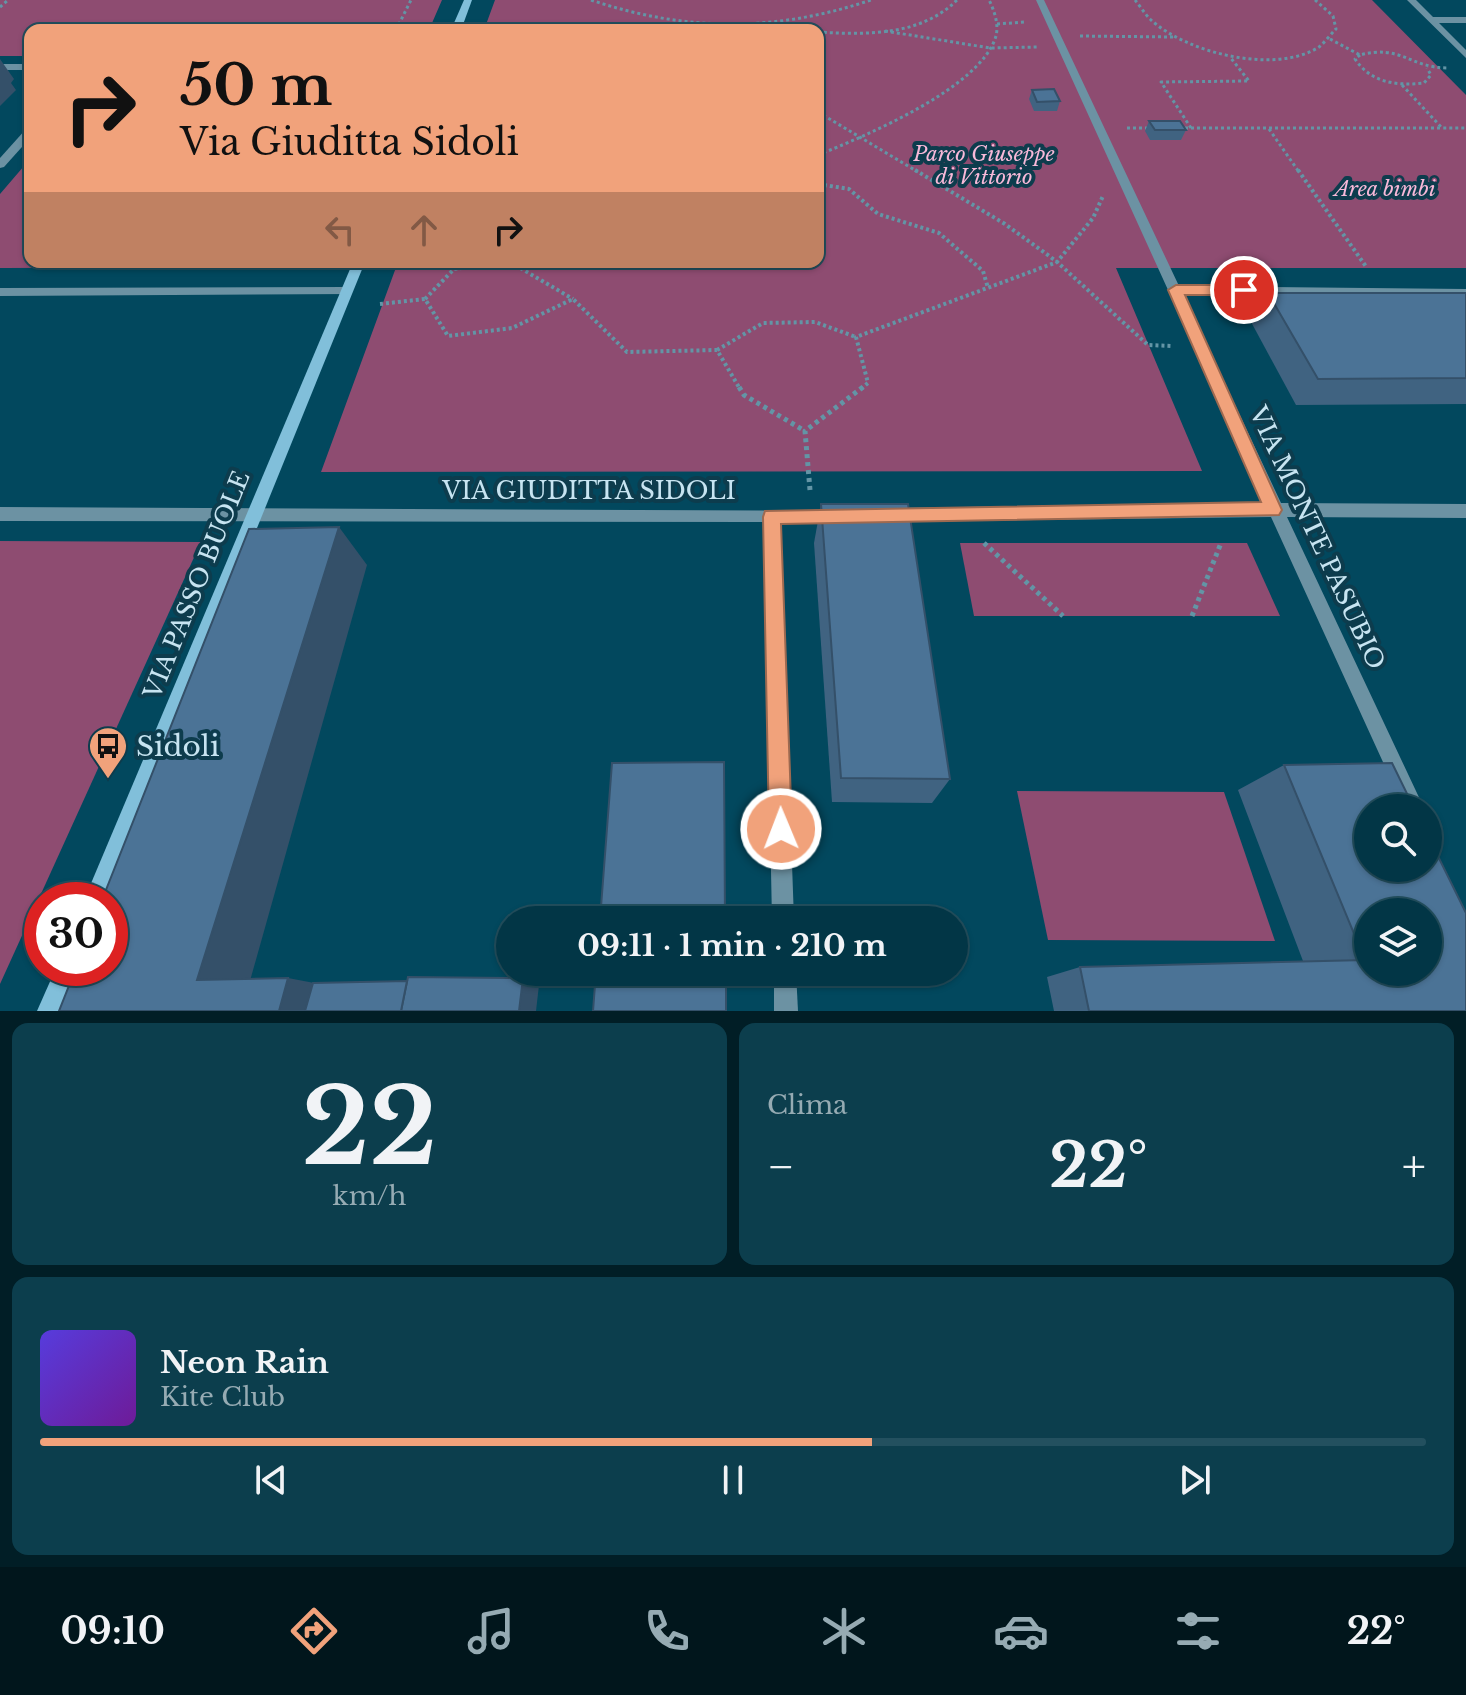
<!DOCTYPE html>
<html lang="it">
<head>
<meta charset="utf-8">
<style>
  body { margin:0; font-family:"Libre Baskerville",serif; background:#0c3e4d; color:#f1f3f6; height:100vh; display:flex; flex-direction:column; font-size:30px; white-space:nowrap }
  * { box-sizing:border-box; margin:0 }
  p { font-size:26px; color:#96abb3 }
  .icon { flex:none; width:44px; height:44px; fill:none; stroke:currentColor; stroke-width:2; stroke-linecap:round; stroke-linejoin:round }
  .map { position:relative; height:1011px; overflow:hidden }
  .drawer { display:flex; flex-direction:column; gap:12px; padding:12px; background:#011e26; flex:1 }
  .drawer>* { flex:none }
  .hud { position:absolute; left:24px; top:24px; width:800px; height:244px; border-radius:16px; box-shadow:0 2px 6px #0004,0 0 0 2px #23505f; background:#f1a27b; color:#111; overflow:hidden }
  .buttons { position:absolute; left:1354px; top:794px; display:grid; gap:16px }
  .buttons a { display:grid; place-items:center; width:88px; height:88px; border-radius:50%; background:#023646; box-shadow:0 2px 6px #0004,0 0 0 2px #23505f; font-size:40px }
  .speed { position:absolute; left:24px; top:882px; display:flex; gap:16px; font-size:40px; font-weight:700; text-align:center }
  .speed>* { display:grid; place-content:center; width:104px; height:104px; border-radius:50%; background:#023646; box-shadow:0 2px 6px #0004,0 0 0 2px #23505f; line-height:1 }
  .speed .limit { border:12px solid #d22; background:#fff; color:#111 }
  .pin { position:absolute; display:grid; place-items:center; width:68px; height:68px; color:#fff; margin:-34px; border:4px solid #fff; border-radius:50%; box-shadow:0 2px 8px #0007 }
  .me { position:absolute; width:88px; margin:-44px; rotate:359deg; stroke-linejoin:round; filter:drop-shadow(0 0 6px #0008) }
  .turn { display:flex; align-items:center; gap:28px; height:168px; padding:0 24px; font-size:36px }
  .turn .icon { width:104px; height:104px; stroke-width:2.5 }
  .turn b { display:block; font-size:56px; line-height:68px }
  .lanes { display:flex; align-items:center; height:76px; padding:0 24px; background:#0003; justify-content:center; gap:40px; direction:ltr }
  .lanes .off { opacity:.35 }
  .big { font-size:60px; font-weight:800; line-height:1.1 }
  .drawer .card { flex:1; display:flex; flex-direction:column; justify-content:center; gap:12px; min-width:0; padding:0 28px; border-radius:16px; background:#0c3e4d }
  .drawer .dial { align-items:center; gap:0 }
  .dial b { font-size:104px; line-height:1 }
  .song { display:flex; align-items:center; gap:24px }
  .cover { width:96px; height:96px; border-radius:12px; background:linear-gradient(135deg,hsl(250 70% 55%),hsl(280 70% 35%)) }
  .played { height:8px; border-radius:4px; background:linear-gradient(90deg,#f1a27b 60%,#23505f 60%) }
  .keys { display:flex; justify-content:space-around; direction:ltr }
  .heat { display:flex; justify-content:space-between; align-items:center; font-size:44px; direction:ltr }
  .drawer .tiles { flex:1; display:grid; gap:12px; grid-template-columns:1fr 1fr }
  .card:last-child { grid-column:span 2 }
  .trip { position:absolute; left:496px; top:906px; width:472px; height:80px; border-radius:40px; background:#023646; box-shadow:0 2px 6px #0004,0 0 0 2px #23505f; font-weight:800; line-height:80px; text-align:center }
  .menu { display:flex; height:128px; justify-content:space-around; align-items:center; background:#01161c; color:#96abb3 }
  .menu .icon { width:56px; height:56px }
  .menu .selected { color:#f1a27b }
  .menu b { font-size:36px; color:#f1f3f6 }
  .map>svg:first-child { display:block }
  .green { fill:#8e4c71 }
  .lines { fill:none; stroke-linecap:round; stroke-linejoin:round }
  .path-far2 { stroke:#6395a6; stroke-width:3; stroke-dasharray:3 3; stroke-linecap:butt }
  .path-far1 { stroke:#6395a6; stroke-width:4; stroke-dasharray:3 3; stroke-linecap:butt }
  .path { stroke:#6395a6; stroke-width:5; stroke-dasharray:4 4; stroke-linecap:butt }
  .street { fill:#6c92a3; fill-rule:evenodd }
  .secondary { fill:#81bfda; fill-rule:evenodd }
  .wall { fill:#406381 }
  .shaded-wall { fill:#345069 }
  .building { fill:#4b7396; stroke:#345069; stroke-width:2; fill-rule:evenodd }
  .route { fill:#f1a27b; stroke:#9d6950; stroke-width:2 }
  .labels { text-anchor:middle; stroke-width:8; stroke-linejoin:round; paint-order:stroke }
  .far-park-label { font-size:20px; font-style:italic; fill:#f8b9d9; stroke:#0d3c4d }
  .street-label { font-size:24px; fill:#c7e4f1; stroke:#0d3c4d }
  .near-poi-label { font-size:28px; fill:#c7e4f1; stroke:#0d3c4d; text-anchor:start }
</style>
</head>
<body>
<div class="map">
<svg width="1466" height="1011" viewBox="0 0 1466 1011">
  <rect width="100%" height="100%" fill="#02485e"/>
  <g class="green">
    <polygon points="0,0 442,0 429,30 30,30 30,56 0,56"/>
    <polygon points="495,0 1372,0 1466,95 1466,268 1116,268 1202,471 321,472 398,262 818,262 818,30 484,30"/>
    <polygon points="30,159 30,262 326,262 324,267 0,268 0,194"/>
    <polygon points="0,541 201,542 0,984"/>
    <polygon points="960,543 1247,543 1280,616 974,616"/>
    <polygon points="1017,791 1224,792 1275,941 1048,940"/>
  </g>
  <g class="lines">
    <g class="path-far2">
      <path d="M591 0C686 32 776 32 871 0"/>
      <path d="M1135 0C1140 6 1145 14 1150 19 1186 53 1275 75 1319 47 1325 42 1331 34 1336 29L1333 16 1315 0"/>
      <polyline points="0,7 8,0"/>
      <polyline points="997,24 1025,22"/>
      <polyline points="780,25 799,30"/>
      <polyline points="396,30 411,0"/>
      <polyline points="885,31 990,48 1038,47"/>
      <path d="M818 32C866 35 921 36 957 0"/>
      <polyline points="1080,36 1174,37"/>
      <path d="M1330 39 1360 55C1401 44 1410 68 1448 68"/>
      <path d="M1360 55 1355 59C1371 83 1397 86 1424 83L1431 75 1427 68"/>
      <polyline points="1402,85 1442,128 1466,128"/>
      <polyline points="818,112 918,172"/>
      <polyline points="1127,128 1153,128"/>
      <polyline points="1179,128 1442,128"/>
      <polyline points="1191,128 1161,82 1249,81 1230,57"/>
      <polyline points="1269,129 1299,172"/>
      <path d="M818 155C865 136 981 88 996 36 999 24 994 10 989 0"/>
    </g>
    <g class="path-far1">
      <polyline points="915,170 1005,224 1056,261 1148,345 1171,346"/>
      <polyline points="1298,170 1367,268"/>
      <polyline points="818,184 849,189 878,214 939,233 983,271 988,288"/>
      <polyline points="510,262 573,299"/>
      <polyline points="425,299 454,269 507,262"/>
      <polyline points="380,304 425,299 448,336 512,328 573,299 627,352 717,350 740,389"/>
      <polyline points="717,350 763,323 815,322 856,337"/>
      <polyline points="861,389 868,383 856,337 1057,262 1093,218 1103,196"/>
    </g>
    <g class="path">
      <polyline points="739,387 744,395 805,431"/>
      <polyline points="810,490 805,431 863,387"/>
      <polyline points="984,543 1063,616"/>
      <polyline points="1192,616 1221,543"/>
    </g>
    <g class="street">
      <polygon points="1036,0 1044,0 1179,286 1466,289 1466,297 1183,294 1281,503 1466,504 1466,518 1287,517 1424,808 1404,808 1271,517 888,522 882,520 880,515 882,510 888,508 1265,503"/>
      <polygon points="1407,0 1416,0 1433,17 1466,17 1466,23 1439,23 1466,50 1466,58"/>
      <rect x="0" y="64" width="30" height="6"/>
      <polygon points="30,128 30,138 4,167 0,168 0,158 26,129"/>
      <polygon points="347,287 352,288 352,294 0,296 0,288"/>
      <polygon points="0,507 846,511 848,516 846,521 840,523 780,523 794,920 772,920 764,522 0,521"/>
      <polygon points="774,972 796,972 798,1011 774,1011"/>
    </g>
    <g class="secondary">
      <polygon points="464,0 472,0 461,30 451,30"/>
      <polygon points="353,262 365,262 106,900 84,900"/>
      <polygon points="56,968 78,968 61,1011 37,1011"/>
    </g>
  </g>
  <g class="wall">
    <polygon points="1032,90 1060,101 1057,111 1034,111 1029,99"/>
    <polygon points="1149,121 1186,130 1181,140 1150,140 1145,131"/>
    <polygon points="1268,293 1466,293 1466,404 1296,405 1250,320"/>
    <polygon points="821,504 950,779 932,803 832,802 814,543"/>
    <polygon points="1284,765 1466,1011 1054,1011 1047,977 1080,967 1303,961 1238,790"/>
  </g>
  <g class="shaded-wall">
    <polygon points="0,59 14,79 11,83 16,90 0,106"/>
    <polygon points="339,527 367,565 248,988 197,980"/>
    <polygon points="288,978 330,986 324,1011 279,1011"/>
    <polygon points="523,978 539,985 536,1011 519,1011"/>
  </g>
  <g class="building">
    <polygon points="1054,89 1060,101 1037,102 1032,90"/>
    <polygon points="1149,121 1180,121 1186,130 1155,130"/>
    <polygon points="1268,293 1466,293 1466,378 1318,379"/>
    <polygon points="821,504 908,504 950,779 841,778"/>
    <polygon points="339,527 197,980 288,978 279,1011 59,1011 76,968 110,968 110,900 102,900 249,529"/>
    <polygon points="724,762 725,920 600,920 612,763"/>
    <path d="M1392 763 1414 808H1368V868H1428V836L1466 913V1011H1089L1080 967 1365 960 1284 765ZM1368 912H1428V972H1368Z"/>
    <polygon points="596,972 726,972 726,1011 593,1011"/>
    <polygon points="408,977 523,978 519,1011 401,1011"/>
    <polygon points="407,981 401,1011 305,1011 313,983"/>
  </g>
  <polygon class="route" points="1176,285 1244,285 1252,290 1244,295 1185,295 1282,510 1279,515 781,524 792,829 789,837 781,840 773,837 769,829 763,517 765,511 1261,502 1168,290"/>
  <defs>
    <g id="bus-pin" transform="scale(2)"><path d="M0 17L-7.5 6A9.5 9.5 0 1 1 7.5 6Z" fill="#f1a27b" stroke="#0d3c4d"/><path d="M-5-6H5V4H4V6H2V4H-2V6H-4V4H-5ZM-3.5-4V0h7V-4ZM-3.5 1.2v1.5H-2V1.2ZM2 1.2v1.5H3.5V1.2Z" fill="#111"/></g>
  </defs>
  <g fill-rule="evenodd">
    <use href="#bus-pin" x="108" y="746"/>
  </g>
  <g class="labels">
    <g class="far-park-label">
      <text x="984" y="161">Parco Giuseppe<tspan x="984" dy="23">di Vittorio</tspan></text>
      <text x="1385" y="196">Area bimbi</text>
    </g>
    <g class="street-label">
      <text x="589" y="499">VIA GIUDITTA SIDOLI</text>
      <text transform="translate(1317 538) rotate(65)" y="8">VIA MONTE PASUBIO</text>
      <text transform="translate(197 585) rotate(-68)" y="8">VIA PASSO BUOLE</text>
    </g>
    <g class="near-poi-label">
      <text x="136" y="756">Sidoli</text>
    </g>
  </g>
</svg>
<div class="buttons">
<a><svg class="icon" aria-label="search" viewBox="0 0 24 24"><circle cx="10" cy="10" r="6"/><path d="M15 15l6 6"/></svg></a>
<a><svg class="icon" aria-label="layers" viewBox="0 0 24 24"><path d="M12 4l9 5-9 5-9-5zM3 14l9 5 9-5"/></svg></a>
</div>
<div class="speed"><div class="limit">30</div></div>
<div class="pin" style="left:1244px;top:290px;background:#d93025"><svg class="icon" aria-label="arrive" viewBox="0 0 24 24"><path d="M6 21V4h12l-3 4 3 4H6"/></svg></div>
<svg class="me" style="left:781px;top:829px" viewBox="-20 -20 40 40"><circle r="17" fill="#f1a27b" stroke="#fff" stroke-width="3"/><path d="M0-11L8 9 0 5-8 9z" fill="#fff"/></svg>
<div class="trip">09:11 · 1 min · 210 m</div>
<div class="hud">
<div class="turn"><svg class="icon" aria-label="right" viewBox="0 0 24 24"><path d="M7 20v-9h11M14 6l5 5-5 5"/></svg><div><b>50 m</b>Via Giuditta Sidoli</div></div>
<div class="lanes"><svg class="icon off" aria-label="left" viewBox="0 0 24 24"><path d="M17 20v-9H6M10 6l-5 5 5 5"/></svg><svg class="icon off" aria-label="ahead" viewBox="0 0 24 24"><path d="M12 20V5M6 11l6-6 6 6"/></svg><svg class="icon" aria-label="right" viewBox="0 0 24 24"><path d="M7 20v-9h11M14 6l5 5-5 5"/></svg></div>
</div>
</div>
<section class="drawer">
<div class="tiles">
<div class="card dial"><b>22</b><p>km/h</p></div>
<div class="card"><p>Clima</p>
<div class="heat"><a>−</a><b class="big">22°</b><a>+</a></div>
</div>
<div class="card">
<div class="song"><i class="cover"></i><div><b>Neon Rain</b><p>Kite Club</p></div></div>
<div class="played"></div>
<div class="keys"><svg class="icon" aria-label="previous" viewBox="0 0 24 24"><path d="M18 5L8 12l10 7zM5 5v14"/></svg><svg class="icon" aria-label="pause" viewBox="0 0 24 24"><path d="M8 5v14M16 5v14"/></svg><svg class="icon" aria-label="next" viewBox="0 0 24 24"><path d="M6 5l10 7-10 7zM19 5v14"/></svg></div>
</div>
</div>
</section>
<nav class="menu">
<b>09:10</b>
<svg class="icon selected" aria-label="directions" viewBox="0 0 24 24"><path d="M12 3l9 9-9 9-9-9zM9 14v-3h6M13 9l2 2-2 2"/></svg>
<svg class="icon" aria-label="music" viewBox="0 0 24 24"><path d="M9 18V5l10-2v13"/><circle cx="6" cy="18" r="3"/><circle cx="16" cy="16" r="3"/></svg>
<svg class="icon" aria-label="phone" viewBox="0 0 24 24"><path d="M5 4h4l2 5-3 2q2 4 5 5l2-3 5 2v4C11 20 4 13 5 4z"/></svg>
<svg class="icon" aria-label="climate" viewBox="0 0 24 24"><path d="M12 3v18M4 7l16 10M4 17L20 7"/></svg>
<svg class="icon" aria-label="car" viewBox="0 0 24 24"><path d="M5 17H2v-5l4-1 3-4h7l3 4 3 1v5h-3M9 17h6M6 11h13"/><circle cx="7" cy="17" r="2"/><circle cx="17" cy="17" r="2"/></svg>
<svg class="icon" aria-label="filters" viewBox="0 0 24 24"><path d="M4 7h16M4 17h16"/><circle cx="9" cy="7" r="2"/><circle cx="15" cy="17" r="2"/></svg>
<b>22°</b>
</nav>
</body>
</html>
